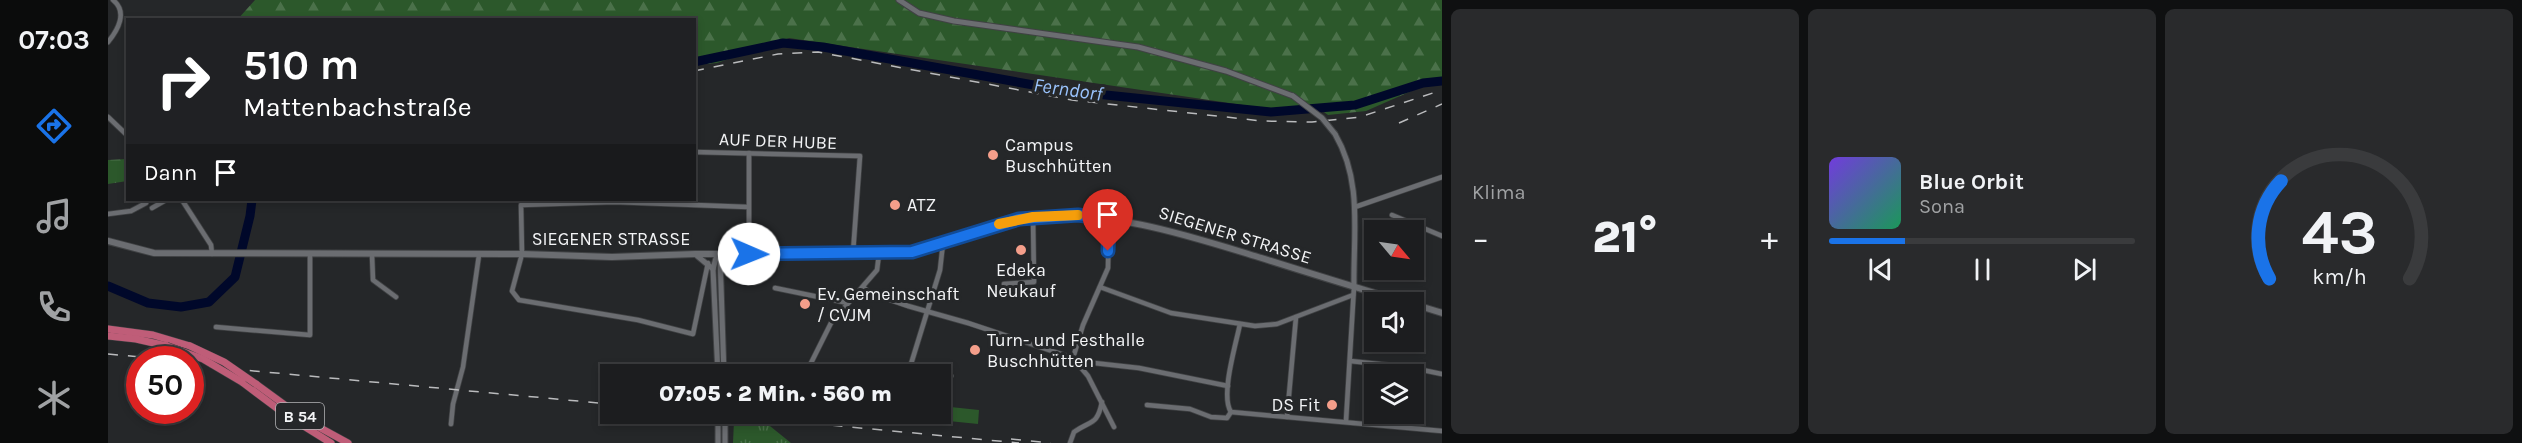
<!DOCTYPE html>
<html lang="de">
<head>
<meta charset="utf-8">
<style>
  body { margin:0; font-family:Karla,sans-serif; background:#292a2c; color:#f1f3f6; height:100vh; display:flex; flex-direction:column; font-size:22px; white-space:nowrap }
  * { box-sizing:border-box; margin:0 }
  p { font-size:20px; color:#a0a2a4 }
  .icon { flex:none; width:33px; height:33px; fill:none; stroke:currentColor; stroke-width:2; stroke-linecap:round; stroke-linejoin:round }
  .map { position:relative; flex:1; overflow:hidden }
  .details { display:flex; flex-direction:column; gap:9px; padding:9px; background:#0f1011; width:1080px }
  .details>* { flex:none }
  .top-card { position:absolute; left:18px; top:18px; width:570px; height:183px; border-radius:0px; box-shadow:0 3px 9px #0003,0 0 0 2px #3a3b3d; background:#202124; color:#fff; overflow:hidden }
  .needle { width:39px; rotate:119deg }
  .buttons { position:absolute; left:1256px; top:220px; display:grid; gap:12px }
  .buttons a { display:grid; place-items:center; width:60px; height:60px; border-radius:0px; background:#1c1d1f; box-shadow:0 3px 9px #0003,0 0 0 2px #3a3b3d; font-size:30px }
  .speed { position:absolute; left:18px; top:346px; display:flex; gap:12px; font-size:30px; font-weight:700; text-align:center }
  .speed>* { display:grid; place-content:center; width:78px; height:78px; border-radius:50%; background:#1c1d1f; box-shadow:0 3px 9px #0003,0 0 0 2px #3a3b3d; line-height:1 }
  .speed .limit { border:9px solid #d22; background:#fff; color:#111 }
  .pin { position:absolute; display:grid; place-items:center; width:51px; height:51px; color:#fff; margin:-62px -26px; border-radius:50% 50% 50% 0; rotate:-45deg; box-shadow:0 0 6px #0007 }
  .pin .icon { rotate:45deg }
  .me { position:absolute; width:66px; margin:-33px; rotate:91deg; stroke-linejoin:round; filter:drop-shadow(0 0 4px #0008) }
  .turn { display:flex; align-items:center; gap:21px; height:126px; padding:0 18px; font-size:27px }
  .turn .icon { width:78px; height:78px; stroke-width:2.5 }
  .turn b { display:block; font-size:42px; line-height:51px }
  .then { display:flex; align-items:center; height:57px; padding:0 18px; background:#0003; gap:12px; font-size:22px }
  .big { font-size:45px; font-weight:800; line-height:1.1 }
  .details .tile { flex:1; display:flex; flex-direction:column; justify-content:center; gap:9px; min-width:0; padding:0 21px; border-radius:9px; background:#292a2c }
  .details .dial { align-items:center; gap:0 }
  .dial svg { height:156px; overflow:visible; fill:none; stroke:#3a3b3d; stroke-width:7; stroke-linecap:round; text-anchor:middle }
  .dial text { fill:#f1f3f6; stroke:none }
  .song { display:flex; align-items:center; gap:18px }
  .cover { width:72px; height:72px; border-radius:9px; background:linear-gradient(135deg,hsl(260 70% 55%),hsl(150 70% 35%)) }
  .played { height:6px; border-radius:3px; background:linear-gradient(90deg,#1a73e8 25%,#3a3b3d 25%) }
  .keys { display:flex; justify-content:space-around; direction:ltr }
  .heat { display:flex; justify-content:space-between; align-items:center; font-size:33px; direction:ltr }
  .details .tiles { flex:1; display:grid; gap:9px; grid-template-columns:repeat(3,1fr) }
  .trip { position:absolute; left:492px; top:364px; width:351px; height:60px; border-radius:0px; background:#1c1d1f; box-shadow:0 3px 9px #0003,0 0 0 2px #3a3b3d; font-weight:800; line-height:60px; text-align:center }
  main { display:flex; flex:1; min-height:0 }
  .tabs { display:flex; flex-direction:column; width:108px; justify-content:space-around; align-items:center; background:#0b0c0c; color:#a0a2a4 }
  .tabs .icon { width:42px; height:42px }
  .tabs .active { color:#1a73e8 }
  .tabs b { font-size:27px; color:#f1f3f6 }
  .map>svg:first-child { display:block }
  .grass { fill:url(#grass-tufts) }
  .forest { fill:url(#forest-firs) }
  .pitch { fill:#2c582b }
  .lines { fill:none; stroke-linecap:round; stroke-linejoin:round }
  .river { stroke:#00082a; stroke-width:9 }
  .minor-casing { stroke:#404244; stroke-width:6 }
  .tertiary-casing { stroke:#404244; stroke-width:7 }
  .secondary-casing { stroke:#404244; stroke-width:8 }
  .trunk-casing { stroke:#404244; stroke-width:8 }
  .minor { stroke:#6b6d71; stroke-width:4.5 }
  .tertiary { stroke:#6b6d71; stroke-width:5 }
  .secondary { stroke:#6b6d71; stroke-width:6 }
  .trunk { stroke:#bf5d78; stroke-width:7 }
  .rail { stroke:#babbbd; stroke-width:1.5; stroke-dasharray:10 10; stroke-linecap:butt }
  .tertiary-bridge-casing { stroke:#404244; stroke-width:7; stroke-linecap:butt }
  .trunk-bridge-casing { stroke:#404244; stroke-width:8; stroke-linecap:butt }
  .tertiary-bridge { stroke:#6b6d71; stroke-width:5 }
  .trunk-bridge { stroke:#bf5d78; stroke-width:7 }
  .route-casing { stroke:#114b97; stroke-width:15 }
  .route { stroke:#1a73e8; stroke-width:10 }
  .slow { stroke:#f59e0b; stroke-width:10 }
  .poi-dot { fill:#f49e8a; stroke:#252729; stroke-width:2 }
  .labels { text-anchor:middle; stroke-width:6; stroke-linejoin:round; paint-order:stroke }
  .shield { fill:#252729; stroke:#b5b6b8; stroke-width:1.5 }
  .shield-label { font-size:16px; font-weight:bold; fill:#f3f4f6 }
  .street-label { font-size:18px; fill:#f3f4f6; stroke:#252729 }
  .poi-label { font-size:18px; fill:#f3f4f6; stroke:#252729; text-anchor:start }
  .water-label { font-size:20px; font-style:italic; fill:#99c2fb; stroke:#252729 }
</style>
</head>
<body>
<main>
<nav class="tabs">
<b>07:03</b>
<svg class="icon active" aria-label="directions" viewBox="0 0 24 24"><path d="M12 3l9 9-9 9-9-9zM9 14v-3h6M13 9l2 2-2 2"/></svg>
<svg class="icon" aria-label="music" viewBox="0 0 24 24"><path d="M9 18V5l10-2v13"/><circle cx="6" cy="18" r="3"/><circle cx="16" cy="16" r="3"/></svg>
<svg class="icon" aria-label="phone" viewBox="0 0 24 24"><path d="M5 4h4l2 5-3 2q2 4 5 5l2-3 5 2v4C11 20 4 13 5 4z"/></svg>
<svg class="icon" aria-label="climate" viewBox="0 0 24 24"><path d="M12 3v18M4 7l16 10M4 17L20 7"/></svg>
</nav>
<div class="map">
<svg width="1334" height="443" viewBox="0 0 1334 443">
  <defs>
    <pattern id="grass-tufts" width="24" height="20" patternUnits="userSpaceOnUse" patternTransform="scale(1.5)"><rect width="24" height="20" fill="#2c582b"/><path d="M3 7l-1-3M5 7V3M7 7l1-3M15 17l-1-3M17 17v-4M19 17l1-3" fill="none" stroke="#4b714a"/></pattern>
    <pattern id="forest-firs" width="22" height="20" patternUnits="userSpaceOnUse" patternTransform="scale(1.5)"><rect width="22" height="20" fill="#2c582b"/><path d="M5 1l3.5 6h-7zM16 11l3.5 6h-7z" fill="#4b714a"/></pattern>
  </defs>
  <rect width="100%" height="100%" fill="#252729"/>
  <polygon class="grass" points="626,421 657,422 683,443 625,443"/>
  <g class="forest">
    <polygon points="147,0 1334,0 1334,84 1317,85 1258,111 1220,115 1209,107 1162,109 681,38 609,63 587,65 586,20 129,20"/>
    <polygon points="19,159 19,181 0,184 0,160"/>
  </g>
  <polygon class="pitch" points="833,406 871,410 870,424 811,418 812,414 832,414"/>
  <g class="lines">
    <g class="river">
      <polyline points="586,62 675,43 715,47 959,91 1163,112 1247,105 1315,83 1334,81"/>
      <polyline points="0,286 40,303 73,307 101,302 127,277 142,216 144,200"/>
    </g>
    <g class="minor-casing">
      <g id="minor">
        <path d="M0 42C10 30 20 12 5 0"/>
        <polyline points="0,117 20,136"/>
        <polyline points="586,152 752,156 745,253"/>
        <polyline points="641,153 641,254"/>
        <polyline points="74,200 103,245 104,254"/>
        <polyline points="1247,207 1334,177"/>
        <polyline points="44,208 58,200"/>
        <polyline points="0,214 23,211 38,203"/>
        <polyline points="1284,215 1334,236"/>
        <polyline points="1001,219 1000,268 975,325 965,358 980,376 1006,427"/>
        <polyline points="835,243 832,270 803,364 843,376"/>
        <polyline points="264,255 265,280 288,297"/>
        <polyline points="600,263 585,334 530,320 411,300 404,291 414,254 413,205 506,202 640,207"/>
        <polyline points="896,284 926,282 925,217"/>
        <polyline points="755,287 762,293 800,306 860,323 977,362 1031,368 1120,386"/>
        <polyline points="992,287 1063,313 1147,326 1169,324 1245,295"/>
        <polyline points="667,288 740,303"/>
        <path d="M1132 324C1128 344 1112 396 1123 412L1334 431"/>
        <polyline points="108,327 202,335 202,255"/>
        <polyline points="1242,361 1300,367 1334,374"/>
        <polyline points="697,375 723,323 769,270 771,254"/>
        <polyline points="1039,405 1082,409 1103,417 1119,418 1123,412"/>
        <polyline points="1179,417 1188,317"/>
        <polyline points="1238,421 1246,287"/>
        <polyline points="343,424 345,404 355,367 371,255"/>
        <path d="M962 443 966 432C983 420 989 426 994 402"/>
      </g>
    </g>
    <g class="tertiary-casing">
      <g id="tertiary">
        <polyline points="791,0 811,13 846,21 1030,47 1118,71 1185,96"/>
        <path d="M1227 134C1255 182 1245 234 1246 287"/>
        <polyline points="587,254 605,269"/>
        <polyline points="612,255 616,375"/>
        <polyline points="610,375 605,269 608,258 612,255"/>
        <polyline points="610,443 610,424"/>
        <polyline points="617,443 617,425"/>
      </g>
    </g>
    <g class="secondary-casing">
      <g id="secondary">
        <path d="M0 241 46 253 414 254 504 257 587 254H783C833 250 878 220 928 217 1005 211 1075 234 1147 256 1198 272 1249 288 1300 303"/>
        <polyline points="1305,304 1334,313"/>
      </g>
    </g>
    <g class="trunk-casing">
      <g id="trunk">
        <polyline points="0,329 45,335 82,346"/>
        <polyline points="0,336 28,339 59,346"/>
        <polyline points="134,382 178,415 223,443"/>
        <polyline points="148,384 196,419 240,443"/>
      </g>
    </g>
    <use href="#minor" class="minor"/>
    <use href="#tertiary" class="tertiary"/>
    <use href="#secondary" class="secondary"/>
    <use href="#trunk" class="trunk"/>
    <g class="rail">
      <polyline points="586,71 670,54 710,52 964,100 1154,121 1204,122 1252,117 1334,90"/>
      <polyline points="1291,123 1334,104"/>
      <polyline points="0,354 64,360"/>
      <polyline points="82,365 502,404"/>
      <polyline points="605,414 911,443"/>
      <polyline points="903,439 943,443"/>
    </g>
    <g class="tertiary-bridge-casing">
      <g id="tertiary-bridge">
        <polyline points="1185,96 1214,118 1227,134"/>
        <polyline points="610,414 610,424"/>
        <polyline points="617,414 617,425"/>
      </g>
    </g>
    <g class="trunk-bridge-casing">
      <g id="trunk-bridge">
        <polyline points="59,346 95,359 134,382"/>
        <polyline points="82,346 116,362 148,384"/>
      </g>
    </g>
    <use href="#tertiary-bridge" class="tertiary-bridge"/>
    <use href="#trunk-bridge" class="trunk-bridge"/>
  </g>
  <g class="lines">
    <g class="route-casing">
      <polyline id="route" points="641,254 804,252 911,219 970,215 1001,219 1000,251"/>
    </g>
    <use href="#route" class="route"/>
    <polyline class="slow" points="891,224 925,217 970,215"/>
  </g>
  <g class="poi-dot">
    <circle cx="885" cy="155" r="6"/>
    <circle cx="787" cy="205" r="6"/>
    <circle cx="913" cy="250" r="6"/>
    <circle cx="697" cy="304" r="6"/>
    <circle cx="867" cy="350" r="6"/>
    <circle cx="1224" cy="405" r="6"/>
  </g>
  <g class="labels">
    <rect class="shield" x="168" y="403" width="48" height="26" rx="4.5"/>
    <g class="shield-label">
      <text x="192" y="422">B 54</text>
    </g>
    <g class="street-label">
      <text transform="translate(670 141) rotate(2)" y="6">AUF DER HUBE</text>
      <text transform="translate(1127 235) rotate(17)" y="6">SIEGENER STRASSE</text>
      <text x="503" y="245">SIEGENER STRASSE</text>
    </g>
    <g class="poi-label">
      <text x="897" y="151">Campus<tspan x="897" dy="21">Buschhütten</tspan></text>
      <text x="799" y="211">ATZ</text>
      <text x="913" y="276" text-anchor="middle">Edeka<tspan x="913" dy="21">Neukauf</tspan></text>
      <text x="709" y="300">Ev. Gemeinschaft<tspan x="709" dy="21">/ CVJM</tspan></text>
      <text x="879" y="346">Turn- und Festhalle<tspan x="879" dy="21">Buschhütten</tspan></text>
      <text x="1212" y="411" text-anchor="end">DS Fit</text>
    </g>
    <g class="water-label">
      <text transform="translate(960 89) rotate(8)" y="7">Ferndorf</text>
    </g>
  </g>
</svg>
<div class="buttons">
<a><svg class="needle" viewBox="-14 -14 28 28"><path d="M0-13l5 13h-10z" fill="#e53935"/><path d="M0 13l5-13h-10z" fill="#a0a2a4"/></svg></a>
<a><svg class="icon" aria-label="sound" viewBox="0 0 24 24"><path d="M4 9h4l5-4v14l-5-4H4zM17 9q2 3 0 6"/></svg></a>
<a><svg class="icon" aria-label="layers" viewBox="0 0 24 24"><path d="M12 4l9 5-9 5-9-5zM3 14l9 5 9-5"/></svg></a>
</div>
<div class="speed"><div class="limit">50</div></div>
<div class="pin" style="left:1000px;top:251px;background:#d93025"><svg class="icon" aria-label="arrive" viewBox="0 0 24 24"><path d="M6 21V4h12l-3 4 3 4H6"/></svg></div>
<svg class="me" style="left:641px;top:254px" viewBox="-20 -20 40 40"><circle r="19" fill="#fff"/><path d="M0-13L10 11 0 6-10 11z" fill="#1a73e8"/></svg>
<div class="trip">07:05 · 2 Min. · 560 m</div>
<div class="top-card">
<div class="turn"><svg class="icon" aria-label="right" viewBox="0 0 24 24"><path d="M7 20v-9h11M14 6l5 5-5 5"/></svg><div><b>510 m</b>Mattenbachstraße</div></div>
<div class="then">Dann<svg class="icon" aria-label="arrive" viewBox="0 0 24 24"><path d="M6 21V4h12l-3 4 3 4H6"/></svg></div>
</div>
</div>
<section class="details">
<div class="tiles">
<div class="tile"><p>Klima</p>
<div class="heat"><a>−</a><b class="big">21°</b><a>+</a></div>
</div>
<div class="tile">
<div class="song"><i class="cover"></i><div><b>Blue Orbit</b><p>Sona</p></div></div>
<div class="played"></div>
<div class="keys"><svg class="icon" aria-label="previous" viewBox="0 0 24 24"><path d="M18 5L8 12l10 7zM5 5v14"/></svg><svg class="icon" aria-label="pause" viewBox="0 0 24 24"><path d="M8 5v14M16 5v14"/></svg><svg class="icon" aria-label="next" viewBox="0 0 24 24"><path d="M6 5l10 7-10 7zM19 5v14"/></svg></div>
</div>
<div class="tile dial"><svg viewBox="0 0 100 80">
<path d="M14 69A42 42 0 1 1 86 69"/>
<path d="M14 69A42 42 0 0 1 20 19" stroke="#1a73e8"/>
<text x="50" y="56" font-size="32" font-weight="700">43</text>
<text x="50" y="72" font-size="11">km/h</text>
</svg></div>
</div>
</section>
</main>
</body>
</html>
